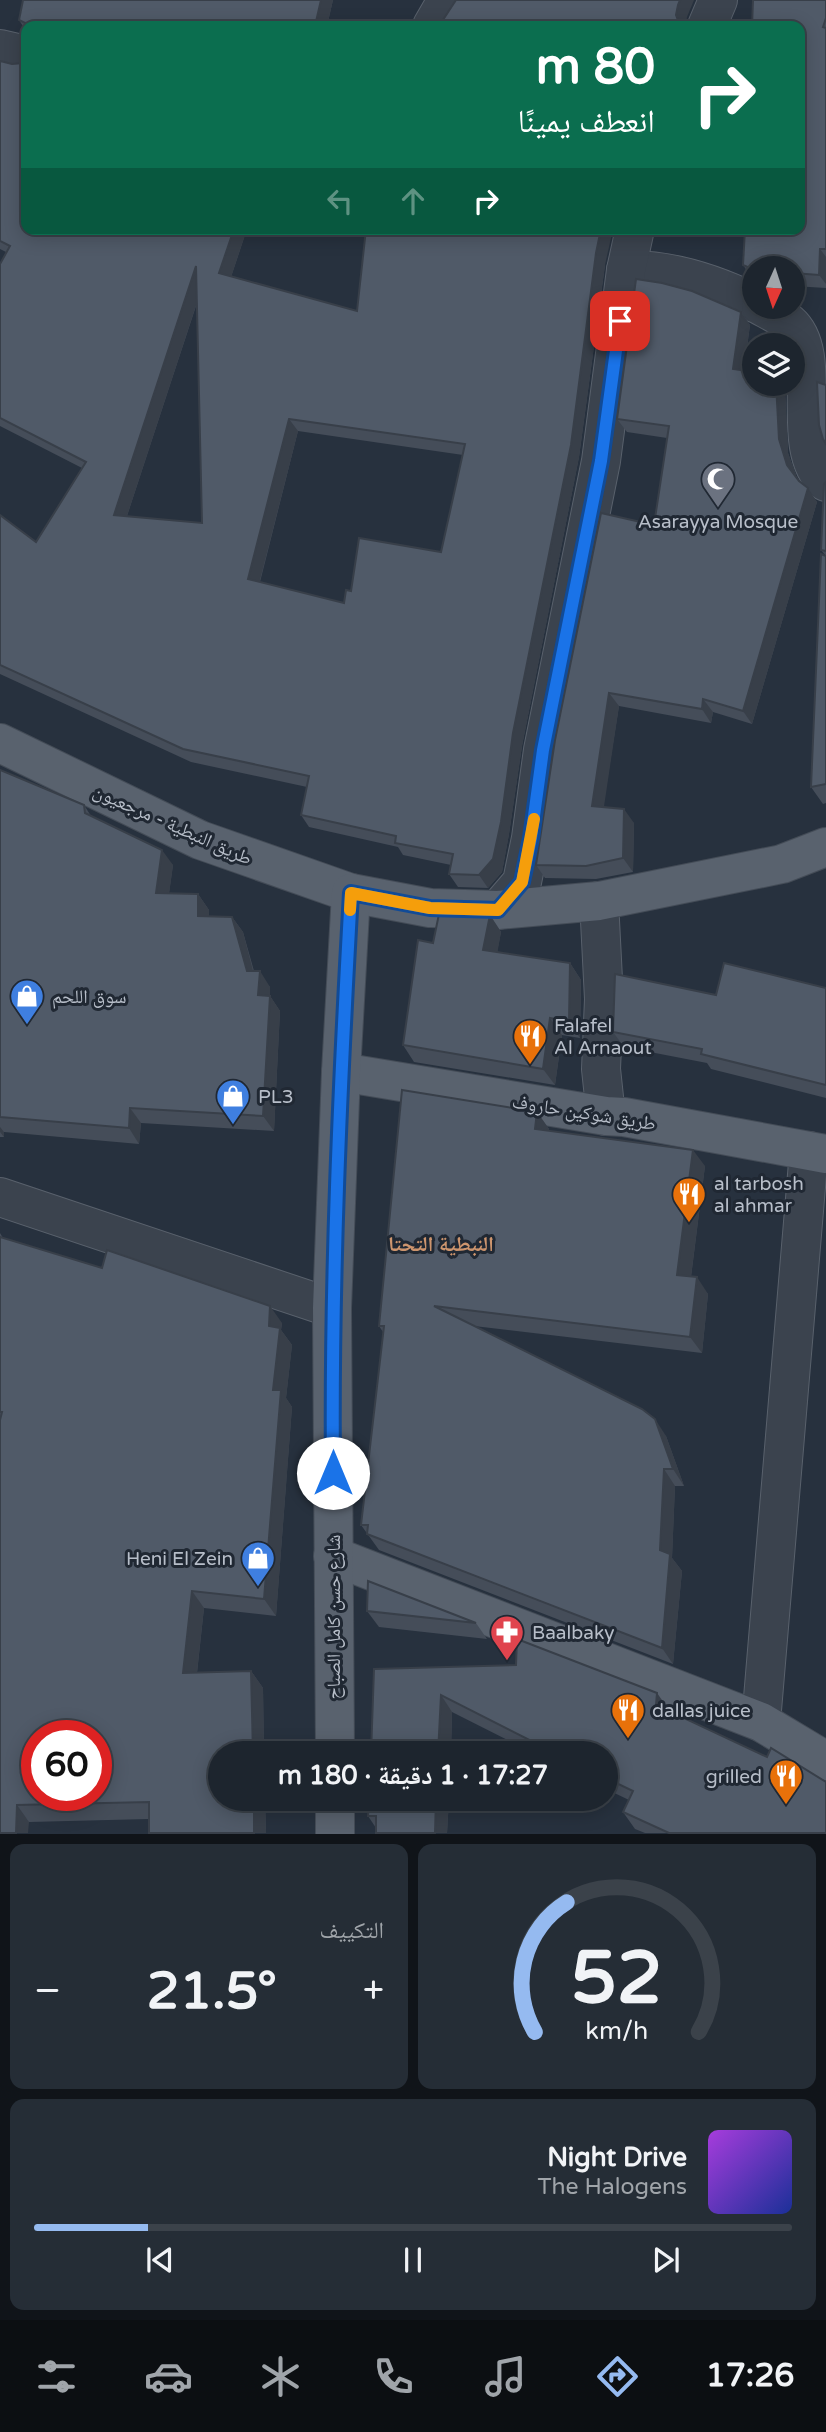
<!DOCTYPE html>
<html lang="ar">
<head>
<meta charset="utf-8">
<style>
  body { margin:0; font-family:"Varela Round","Noto Naskh Arabic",sans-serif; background:#252d36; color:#f1f3f6; direction:rtl; height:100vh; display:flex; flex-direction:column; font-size:26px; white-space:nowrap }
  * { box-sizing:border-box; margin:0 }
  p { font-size:23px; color:#a0a5aa }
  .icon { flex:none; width:38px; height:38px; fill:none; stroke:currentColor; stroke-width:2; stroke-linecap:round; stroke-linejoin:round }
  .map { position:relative; height:1834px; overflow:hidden; direction:ltr }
  .details { display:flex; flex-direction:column; gap:10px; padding:10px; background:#101419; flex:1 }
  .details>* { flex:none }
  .hud { position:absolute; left:21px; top:21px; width:784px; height:214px; border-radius:14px; box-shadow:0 4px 18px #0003,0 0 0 2px #3b424a; direction:rtl; background:#0b6e4f; color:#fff; overflow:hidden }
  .needle { width:46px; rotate:183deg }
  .controls { position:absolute; left:742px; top:256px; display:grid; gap:14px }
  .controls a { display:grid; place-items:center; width:63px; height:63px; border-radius:50%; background:#1d252e; box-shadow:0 4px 18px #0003,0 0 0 2px #3b424a; font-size:35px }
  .speed { position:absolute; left:21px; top:1720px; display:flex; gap:14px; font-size:35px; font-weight:700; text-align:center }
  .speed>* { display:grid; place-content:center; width:91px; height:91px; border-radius:50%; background:#1d252e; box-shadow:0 4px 18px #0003,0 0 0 2px #3b424a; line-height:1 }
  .speed .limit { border:10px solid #d22; background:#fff; color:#111 }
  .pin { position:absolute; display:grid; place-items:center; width:60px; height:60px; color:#fff; margin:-30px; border-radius:14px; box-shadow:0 4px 10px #0006 }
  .me { position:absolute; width:77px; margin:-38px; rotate:0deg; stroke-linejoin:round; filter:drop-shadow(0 0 5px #0008) }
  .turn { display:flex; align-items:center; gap:24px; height:147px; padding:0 35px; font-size:32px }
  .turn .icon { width:91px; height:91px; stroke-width:2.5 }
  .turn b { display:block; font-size:49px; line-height:60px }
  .lanes { display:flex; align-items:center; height:66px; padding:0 35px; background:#0003; justify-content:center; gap:35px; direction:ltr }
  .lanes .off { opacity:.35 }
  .big { font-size:52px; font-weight:700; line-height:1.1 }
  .details .widget { flex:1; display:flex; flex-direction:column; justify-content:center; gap:10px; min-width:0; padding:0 24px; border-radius:14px; background:#252d36 }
  .details .dial { align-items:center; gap:0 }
  .dial svg { height:182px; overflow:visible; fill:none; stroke:#3b424a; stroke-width:7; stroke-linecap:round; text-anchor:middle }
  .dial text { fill:#f1f3f6; stroke:none }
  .song { display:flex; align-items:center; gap:21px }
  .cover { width:84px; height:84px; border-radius:10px; background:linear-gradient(135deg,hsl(280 70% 55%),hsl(230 70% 35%)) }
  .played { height:7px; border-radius:4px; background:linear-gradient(90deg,#95baf0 15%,#3b424a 15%) }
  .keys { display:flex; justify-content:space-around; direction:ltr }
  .heat { display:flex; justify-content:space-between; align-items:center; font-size:38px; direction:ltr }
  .details .tiles { flex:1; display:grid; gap:10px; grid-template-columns:1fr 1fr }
  .widget:last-child { grid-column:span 2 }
  .trip { position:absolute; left:208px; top:1741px; width:410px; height:70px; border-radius:35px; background:#1d252e; box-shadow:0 4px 18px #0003,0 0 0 2px #3b424a; font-weight:700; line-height:70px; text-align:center; direction:rtl }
  .tab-bar { display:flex; height:112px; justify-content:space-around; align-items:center; background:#0c0f12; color:#a0a5aa }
  .tab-bar .icon { width:49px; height:49px }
  .tab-bar .on { color:#95baf0 }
  .tab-bar b { font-size:32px; color:#f1f3f6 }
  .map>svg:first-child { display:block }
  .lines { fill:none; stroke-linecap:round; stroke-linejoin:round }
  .minor-casing { stroke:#59616c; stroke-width:40 }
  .major-casing { stroke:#444c57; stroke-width:40 }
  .minor { stroke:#3b434e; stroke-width:38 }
  .major { stroke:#59626e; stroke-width:38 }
  .wall { fill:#454d59; fill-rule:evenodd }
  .shaded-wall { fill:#383f49 }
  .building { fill:#505a68; stroke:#383f49; stroke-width:2; fill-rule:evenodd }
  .route-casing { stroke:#114b97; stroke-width:18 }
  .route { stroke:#1a73e8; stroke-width:12 }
  .slow { stroke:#f59e0b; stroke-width:12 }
  .labels { text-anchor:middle; stroke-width:6; stroke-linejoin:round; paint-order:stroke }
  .poi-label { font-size:19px; fill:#b7bec9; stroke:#202833; text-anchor:start }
  .street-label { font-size:19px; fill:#b7bec9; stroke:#202833 }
  .neighbourhood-label { font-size:21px; font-weight:bold; fill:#cd956e; stroke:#202833 }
</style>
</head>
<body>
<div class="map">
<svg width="826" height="1834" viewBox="0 0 826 1834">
  <rect width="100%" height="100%" fill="#27313e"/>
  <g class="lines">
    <g class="minor-casing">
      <g id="minor">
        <polyline points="432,26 447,0"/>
        <polyline points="707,26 718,0"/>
        <polyline points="0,49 26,55"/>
        <path d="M626 270C670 269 715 284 754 303"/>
        <path d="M761 306C770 311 781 316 789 323 826 355 787 446 826 482"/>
        <polyline points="599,901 604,999 601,1069 606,1116"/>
        <polyline points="498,910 522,882 531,838 543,750 601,461 626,270 635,229"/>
        <polyline points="0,1197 332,1308"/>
        <polyline points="761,1722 809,1151"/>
      </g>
    </g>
    <g class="major-casing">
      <g id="major">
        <polyline points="0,743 200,840 351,893 430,908 498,910 599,901 782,864 826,847"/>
        <polyline points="341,1072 606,1116 624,1117 826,1154"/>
        <polyline points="333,1556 761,1722 826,1761"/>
        <polyline points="335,1754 332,1308 341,1072 351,893"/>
        <polyline points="335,1799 335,1834"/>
      </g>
    </g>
    <use href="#minor" class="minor"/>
    <use href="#major" class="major"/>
  </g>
  <g class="wall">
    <polygon points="23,0 333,0 327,26 26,26 26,31 19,20"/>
    <polygon points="826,0 826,288 793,286 793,268 754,268 754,279 752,278 743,265 800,229 800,26"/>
    <path d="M0 61 12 64 23 63 26 229H247L231 277 357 311 605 265 579 457 522 746 509 834 502 872 488 888 458 887 449 874 451 865 403 855 398 847 309 827 301 815 307 787 191 762 0 674V515L36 542 82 468 0 426V264L6 252 0 249ZM197 303 202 523 127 516 168 391ZM298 431 463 455 441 552 344 603 260 582Z"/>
    <polygon points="741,312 750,325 744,370 785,388 788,453 797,478 817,502 752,724 713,712 711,723 619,706 603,807 634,823 633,872 596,879 545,878 536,865 654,525 667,438 627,432 617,419"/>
    <polygon points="826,482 826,803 823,804 811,787 825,555 821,550"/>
    <polygon points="0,770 84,805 91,816 173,865 169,893 198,894 209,910 209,916 232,917 243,932 254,971 270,987 270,996 280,1011 274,1131 141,1123 139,1144 4,1132 4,1137 0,1137"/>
    <polygon points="490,915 501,932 497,952 570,963 581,980 580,1038 562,1035 555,1085 414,1062 403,1045 433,943"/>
    <polygon points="826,988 826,1098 711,1069 707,1063 624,1047 613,1032 716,995"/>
    <polygon points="537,1112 549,1129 549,1131 705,1166 691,1277 708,1294 702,1353 474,1326 666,1436 684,1486 675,1486 672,1558 682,1571 673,1664 379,1550 361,1525 383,1332 379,1326"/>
    <polygon points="0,1233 3,1238 282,1323 281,1330 292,1345 286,1398 292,1407 276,1616 204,1608 197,1673 251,1671 263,1688 264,1754 220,1754 265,1799 266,1833 149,1833 149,1819 29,1822 0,1833"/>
    <polygon points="367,1611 476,1623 487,1639 379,1627"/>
    <polygon points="374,1669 669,1710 826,1833 645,1833 635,1829 623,1812 629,1800 606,1789 606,1754 535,1754 452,1712 451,1754 371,1754"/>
    <polygon points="369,1799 449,1799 447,1833 376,1828 368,1816"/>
  </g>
  <g class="shaded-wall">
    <polygon points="321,0 333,0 327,26 315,26"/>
    <polygon points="680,0 694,0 687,17 686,26 677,26 676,15 678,5"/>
    <polygon points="234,229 247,229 228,286 219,273"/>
    <polygon points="601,229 613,229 605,265 579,457 522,746 509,834 502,872 488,888 479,875"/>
    <polygon points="820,249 826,257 826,284 819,275"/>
    <polygon points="196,266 205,278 123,528 114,515"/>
    <polygon points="741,312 750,325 742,382 733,369"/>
    <polygon points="776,383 782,383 785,388 788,453 797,478 787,465 779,439"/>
    <polygon points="289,419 298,431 257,592 248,579"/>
    <polygon points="808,488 817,502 752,724 743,711"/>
    <polygon points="609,693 619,706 602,820 592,806"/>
    <polygon points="703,699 713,712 711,723 702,709"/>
    <polygon points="624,809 634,823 633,872 623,858"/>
    <polygon points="162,850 173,865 167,909 156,893"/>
    <polygon points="198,894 209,910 209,931 198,916"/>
    <polygon points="490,915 501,932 495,966 483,950"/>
    <polygon points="232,917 243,932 257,986 247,971"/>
    <polygon points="570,963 581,980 580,1038 569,1022"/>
    <polygon points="260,971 270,987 270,996 280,1011 274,1131 263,1116 258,995"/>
    <polygon points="550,1018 562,1035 555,1085 543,1069"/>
    <polygon points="130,1108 141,1123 139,1144 129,1128"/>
    <polygon points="537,1112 549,1129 547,1145 535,1129"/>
    <polygon points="0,1127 4,1132 4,1137 0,1132"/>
    <polygon points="693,1150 705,1166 689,1292 677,1275"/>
    <polygon points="697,1277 708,1294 702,1353 690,1337"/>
    <polygon points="270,1306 282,1323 281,1330 292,1345 286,1398 292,1407 276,1616 264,1599 273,1390 269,1326"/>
    <polygon points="655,1419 666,1436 684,1486 673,1469"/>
    <polygon points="664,1469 675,1486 672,1558 682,1571 673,1664 662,1648 660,1550"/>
    <polygon points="192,1591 204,1608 195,1690 183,1673"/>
    <polygon points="251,1671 263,1688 264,1754 253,1754"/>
    <polygon points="657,1693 669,1710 668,1721 656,1705"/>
    <polygon points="441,1695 452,1712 451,1754 438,1754"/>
    <polygon points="254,1799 265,1799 266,1833 254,1833"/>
    <polygon points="436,1799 449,1799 447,1833 435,1833"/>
    <polygon points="17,1805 29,1822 28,1833 16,1833"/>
  </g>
  <g class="building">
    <polygon points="23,0 321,0 315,26 31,26 19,20"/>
    <polygon points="456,0 680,0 678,5 676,15 679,23 677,26 439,26"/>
    <polygon points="753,0 826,0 826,18 823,27 826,28 826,249 820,249 819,275 793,273 793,268 754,268 754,270 743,265 745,229 800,229 800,26 752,26"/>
    <path d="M0 61 12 64 23 63 26 61V229H234L219 273 357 311 366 229H601L596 253 571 445 513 733 501 822 493 859 479 875 449 874 453 854 395 843 396 836 301 815 309 776 183 749 0 665V515L36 542 86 462 0 418V264L10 246 0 241ZM196 266 202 523 114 515ZM289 419 465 444 441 552 359 538 351 591 346 590 344 603 248 579Z"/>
    <polygon points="636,279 662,283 692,291 741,312 733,369 754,372 754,383 776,383 779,439 787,465 799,481 808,488 743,711 703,699 702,709 609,693 592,806 624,809 623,858 586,866 536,865 555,740 601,513 654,525 669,426 617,419"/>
    <polygon points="817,382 826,385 826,444 823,439 819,425"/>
    <polygon points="826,482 826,551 821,550 824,484"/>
    <polygon points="821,554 826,556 826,784 811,787"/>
    <polygon points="0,770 84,805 85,813 162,850 156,893 198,894 198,916 232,917 247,971 260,971 258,995 270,996 263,1116 130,1108 129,1128 0,1117"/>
    <polygon points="439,914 490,915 483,950 570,963 569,1022 550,1018 543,1069 403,1045 418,940 433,943"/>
    <polygon points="724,963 826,988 826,1085 701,1054 702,1049 613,1032 615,974 716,995"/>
    <polygon points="402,1090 537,1112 535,1129 693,1150 677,1275 697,1277 690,1337 434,1306 642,1409 655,1419 673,1469 664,1469 660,1550 670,1554 662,1648 367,1534 368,1525 361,1525 384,1326 379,1326"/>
    <path d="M0 1237 102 1268 107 1250 270 1306 269 1326 280 1328 273 1390H281L264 1599 192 1591 183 1673 251 1671 253 1754H220V1799H254V1833H149V1802L17 1805 16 1833H0V1420L2 1412H0ZM37 1736H96V1796H37Z"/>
    <polygon points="368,1581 476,1623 367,1611"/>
    <polygon points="517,1639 657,1693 656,1705 767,1757 771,1748 826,1782 826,1833 669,1833 623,1812 633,1791 606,1778 606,1754 557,1754 441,1695 438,1754 371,1754 374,1669 516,1665"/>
    <polygon points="369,1799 436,1799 435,1833 376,1833 376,1816 368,1816"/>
  </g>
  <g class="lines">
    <g class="route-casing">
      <path id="route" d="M333 1473C331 1279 340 1087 351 893L430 908 498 910 522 882 531 838 543 750 601 461 620 321"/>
    </g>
    <use href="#route" class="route"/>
    <polyline class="slow" points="350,910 351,893 430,908 498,910 522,882 534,819"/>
  </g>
  <defs>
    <g id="mosque-pin" transform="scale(1.75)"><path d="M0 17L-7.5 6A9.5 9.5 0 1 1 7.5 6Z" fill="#6b7280" stroke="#202833"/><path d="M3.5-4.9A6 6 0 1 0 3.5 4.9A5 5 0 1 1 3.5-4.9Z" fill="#fff"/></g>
    <g id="shop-pin" transform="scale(1.75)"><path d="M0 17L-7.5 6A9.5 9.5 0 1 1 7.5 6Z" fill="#3f7fe0" stroke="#202833"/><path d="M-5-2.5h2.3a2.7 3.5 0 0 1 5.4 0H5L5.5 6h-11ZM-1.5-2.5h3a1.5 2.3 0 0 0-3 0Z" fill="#fff"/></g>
    <g id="restaurant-pin" transform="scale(1.75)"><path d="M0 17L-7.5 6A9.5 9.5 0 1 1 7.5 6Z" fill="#e8710a" stroke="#202833"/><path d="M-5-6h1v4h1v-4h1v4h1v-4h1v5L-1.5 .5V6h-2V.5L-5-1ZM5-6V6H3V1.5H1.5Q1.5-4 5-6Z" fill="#fff"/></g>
    <g id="pharmacy-pin" transform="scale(1.75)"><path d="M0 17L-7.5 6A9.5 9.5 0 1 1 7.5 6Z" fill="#e0444e" stroke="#202833"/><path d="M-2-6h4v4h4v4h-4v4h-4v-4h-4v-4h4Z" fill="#fff"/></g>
  </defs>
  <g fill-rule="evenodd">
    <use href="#mosque-pin" x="718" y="479"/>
    <use href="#shop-pin" x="27" y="996"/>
    <use href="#restaurant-pin" x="530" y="1036"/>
    <use href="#shop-pin" x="233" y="1096"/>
    <use href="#restaurant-pin" x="689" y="1194"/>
    <use href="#shop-pin" x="258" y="1558"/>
    <use href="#pharmacy-pin" x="507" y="1632"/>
    <use href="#restaurant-pin" x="628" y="1710"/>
    <use href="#restaurant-pin" x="786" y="1776"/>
  </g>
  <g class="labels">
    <g class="poi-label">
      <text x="718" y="528" text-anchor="middle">Asarayya Mosque</text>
      <text x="52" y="1003">سوق اللحم</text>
      <text x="554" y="1032">Falafel<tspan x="554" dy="22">Al Arnaout</tspan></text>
      <text x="258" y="1103">PL3</text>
      <text x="714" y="1190">al tarbosh<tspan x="714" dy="22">al ahmar</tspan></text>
      <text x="233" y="1565" text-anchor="end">Heni El Zein</text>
      <text x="532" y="1639">Baalbaky</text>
      <text x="652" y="1717">dallas juice</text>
      <text x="762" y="1783" text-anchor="end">grilled</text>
    </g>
    <g class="street-label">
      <text transform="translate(173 824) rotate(24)" y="7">طريق النبطية - مرجعيون</text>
      <text transform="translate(584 1112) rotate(9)" y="7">طريق شوكين حاروف</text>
      <text transform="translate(333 1617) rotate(-90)" y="7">شارع حسن كامل الصباح</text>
    </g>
    <g class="neighbourhood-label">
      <text x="441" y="1251">النبطية التحتا</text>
    </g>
  </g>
</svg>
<div class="controls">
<a><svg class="needle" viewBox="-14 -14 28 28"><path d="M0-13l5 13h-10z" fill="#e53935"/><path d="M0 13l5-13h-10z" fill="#a0a5aa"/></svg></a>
<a><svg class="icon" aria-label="layers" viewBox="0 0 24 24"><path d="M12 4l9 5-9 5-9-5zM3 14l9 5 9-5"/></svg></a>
</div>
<div class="speed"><div class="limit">60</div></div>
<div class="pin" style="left:620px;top:321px;background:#d93025"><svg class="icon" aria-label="arrive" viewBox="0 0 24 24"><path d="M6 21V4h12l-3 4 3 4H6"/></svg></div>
<svg class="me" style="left:333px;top:1473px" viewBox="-20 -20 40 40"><circle r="19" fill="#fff"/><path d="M0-13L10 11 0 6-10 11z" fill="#1a73e8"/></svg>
<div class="trip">17:27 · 1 دقيقة · 180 m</div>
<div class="hud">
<div class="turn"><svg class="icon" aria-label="right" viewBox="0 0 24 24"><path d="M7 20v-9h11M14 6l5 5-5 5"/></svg><div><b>80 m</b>انعطف يمينًا</div></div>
<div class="lanes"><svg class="icon off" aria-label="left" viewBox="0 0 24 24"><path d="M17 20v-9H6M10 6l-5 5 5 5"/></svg><svg class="icon off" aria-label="ahead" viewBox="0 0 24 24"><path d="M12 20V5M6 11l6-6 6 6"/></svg><svg class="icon" aria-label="right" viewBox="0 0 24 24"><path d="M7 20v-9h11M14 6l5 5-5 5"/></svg></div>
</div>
</div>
<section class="details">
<div class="tiles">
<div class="widget dial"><svg viewBox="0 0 100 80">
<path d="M14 69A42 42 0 1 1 86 69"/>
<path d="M14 69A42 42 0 0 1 28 12" stroke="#95baf0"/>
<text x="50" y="56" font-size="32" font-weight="700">52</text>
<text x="50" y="72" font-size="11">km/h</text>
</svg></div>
<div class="widget"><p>التكييف</p>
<div class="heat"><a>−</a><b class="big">21.5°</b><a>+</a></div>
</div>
<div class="widget">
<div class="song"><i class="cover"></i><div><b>Night Drive</b><p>The Halogens</p></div></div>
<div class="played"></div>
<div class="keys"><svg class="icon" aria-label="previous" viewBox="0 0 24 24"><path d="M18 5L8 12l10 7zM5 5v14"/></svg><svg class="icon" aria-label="pause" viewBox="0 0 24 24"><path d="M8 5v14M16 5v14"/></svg><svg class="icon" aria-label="next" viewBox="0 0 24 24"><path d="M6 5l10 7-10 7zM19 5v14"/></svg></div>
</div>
</div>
</section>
<nav class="tab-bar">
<b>17:26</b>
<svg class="icon on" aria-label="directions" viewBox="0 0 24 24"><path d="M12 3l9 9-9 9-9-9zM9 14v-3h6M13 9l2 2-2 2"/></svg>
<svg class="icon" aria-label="music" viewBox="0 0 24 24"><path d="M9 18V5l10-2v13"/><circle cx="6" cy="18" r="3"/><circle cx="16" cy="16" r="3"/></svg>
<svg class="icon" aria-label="phone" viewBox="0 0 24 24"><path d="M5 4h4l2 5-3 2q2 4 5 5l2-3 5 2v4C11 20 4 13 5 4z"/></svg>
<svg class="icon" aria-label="climate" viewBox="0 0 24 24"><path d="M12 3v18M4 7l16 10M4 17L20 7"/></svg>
<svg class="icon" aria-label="car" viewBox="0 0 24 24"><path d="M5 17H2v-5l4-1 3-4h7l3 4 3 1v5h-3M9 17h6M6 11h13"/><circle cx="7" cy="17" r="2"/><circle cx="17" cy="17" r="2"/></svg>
<svg class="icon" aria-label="filters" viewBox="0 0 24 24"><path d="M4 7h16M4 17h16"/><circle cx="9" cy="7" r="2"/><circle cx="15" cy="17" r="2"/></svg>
</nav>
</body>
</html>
